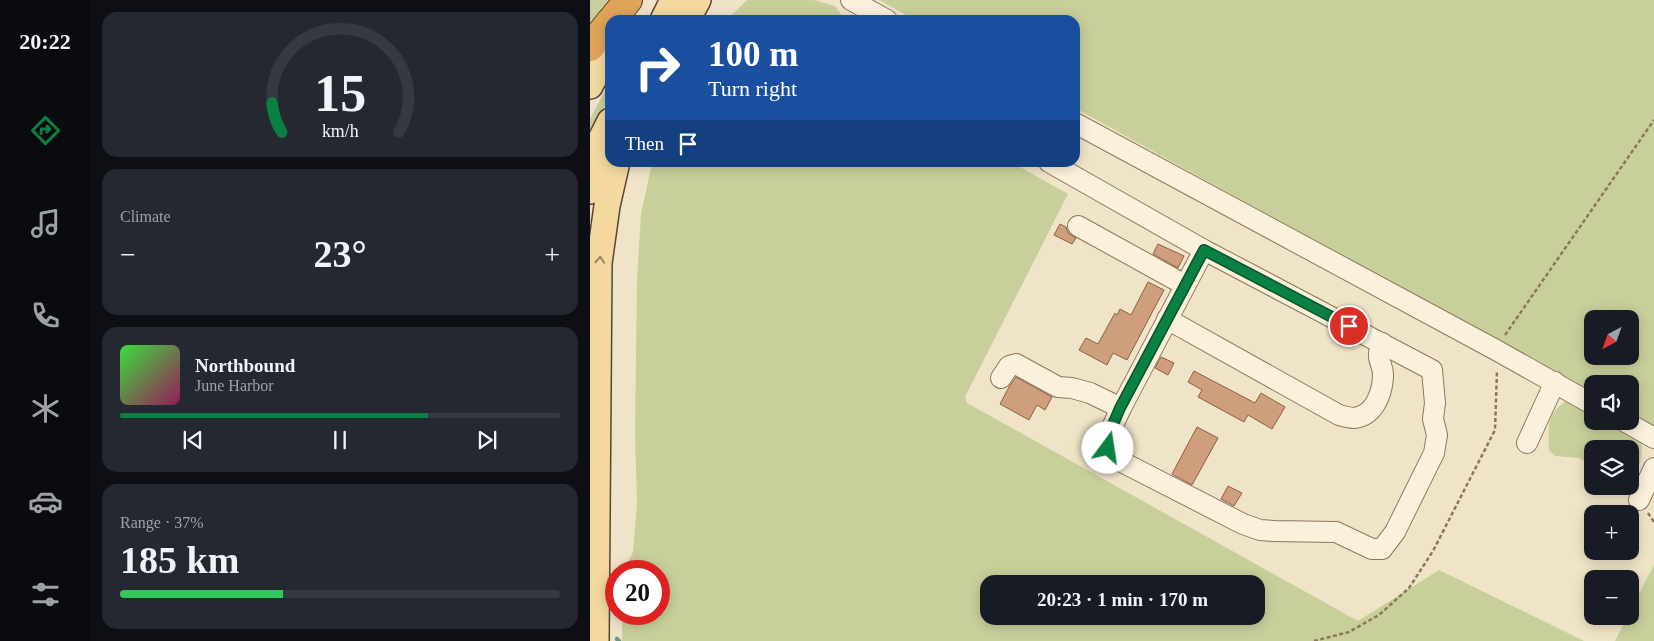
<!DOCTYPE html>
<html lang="en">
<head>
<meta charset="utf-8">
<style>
  body { margin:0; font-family:"Times New Roman",serif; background:#242831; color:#f1f3f6; height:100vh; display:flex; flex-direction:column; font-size:19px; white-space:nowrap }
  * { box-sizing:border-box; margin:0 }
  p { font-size:16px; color:#9ea1a6 }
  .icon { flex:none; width:28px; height:28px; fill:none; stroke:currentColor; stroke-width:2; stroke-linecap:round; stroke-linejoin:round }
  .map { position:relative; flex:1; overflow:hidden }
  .drawer { display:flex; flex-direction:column; gap:12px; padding:12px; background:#0d0f14; width:500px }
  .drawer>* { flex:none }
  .top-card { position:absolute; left:15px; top:15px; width:475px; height:152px; border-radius:15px; box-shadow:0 2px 12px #0003; background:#1a4fa0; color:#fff; overflow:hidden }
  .needle { width:32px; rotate:221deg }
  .fabs { position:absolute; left:994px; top:310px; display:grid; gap:10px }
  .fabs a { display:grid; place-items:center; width:55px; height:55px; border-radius:10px; background:#171b24; box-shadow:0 2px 12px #0003; font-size:25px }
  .speed { position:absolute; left:15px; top:560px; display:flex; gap:10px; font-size:25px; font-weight:700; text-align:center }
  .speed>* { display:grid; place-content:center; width:65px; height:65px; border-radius:50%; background:#171b24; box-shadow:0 2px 12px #0003; line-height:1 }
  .speed .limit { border:8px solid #d22; background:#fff; color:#111 }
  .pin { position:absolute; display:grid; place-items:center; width:42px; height:42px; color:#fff; margin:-21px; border:2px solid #fff; border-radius:50%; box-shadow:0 1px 5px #0007 }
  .me { position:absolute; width:55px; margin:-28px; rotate:14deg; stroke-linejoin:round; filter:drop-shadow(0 0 4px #0008) }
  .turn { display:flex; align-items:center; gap:18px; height:105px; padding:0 20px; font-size:22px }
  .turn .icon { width:65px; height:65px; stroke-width:2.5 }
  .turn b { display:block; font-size:35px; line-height:42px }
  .then { display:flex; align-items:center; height:48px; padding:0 20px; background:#0003; gap:10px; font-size:19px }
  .big { font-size:38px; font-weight:700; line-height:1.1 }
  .drawer .widget { flex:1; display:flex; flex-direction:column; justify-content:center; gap:8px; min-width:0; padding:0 18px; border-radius:15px; background:#242831 }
  .drawer .dial { align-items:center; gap:0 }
  .dial svg { height:130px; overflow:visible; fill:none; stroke:#363941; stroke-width:7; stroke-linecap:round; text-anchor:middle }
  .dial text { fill:#f1f3f6; stroke:none }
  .song { display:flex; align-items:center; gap:15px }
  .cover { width:60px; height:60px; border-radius:8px; background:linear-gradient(135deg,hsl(120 70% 55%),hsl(330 70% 35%)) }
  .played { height:5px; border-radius:2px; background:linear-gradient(90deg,#0b8043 70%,#363941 70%) }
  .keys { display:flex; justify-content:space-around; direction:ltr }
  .heat { display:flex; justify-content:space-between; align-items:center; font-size:28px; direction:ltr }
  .charge { height:8px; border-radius:4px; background:linear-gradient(90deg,#34c759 37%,#363941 0) }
  .trip { position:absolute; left:390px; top:575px; width:285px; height:50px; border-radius:15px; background:#171b24; box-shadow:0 2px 12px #0003; font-weight:700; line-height:50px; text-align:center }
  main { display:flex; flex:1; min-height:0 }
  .menu { display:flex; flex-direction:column; width:90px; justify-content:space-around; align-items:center; background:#090b0e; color:#9ea1a6 }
  .menu .icon { width:35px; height:35px }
  .menu .current { color:#0b8043 }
  .menu b { font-size:22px; color:#f1f3f6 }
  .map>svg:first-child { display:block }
  .green { fill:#c9cf9b; fill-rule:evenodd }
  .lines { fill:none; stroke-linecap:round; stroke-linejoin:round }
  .stream { stroke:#6f938a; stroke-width:4.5 }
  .building { fill:#cf9f7d; stroke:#8d5f41 }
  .minor-casing { stroke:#8d765c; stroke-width:22 }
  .major-casing { stroke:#5b4430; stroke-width:28 }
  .highway-casing { stroke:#5b4430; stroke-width:30 }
  .path { stroke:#8d765c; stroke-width:2.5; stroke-dasharray:4 2.5; stroke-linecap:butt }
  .minor { stroke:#faf1dc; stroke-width:20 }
  .major { stroke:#f3d9a0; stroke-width:25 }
  .highway { stroke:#e0a458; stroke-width:28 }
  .oneway { stroke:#988460 }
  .route-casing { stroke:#07532c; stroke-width:12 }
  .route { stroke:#0b8043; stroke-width:9 }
</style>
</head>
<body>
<main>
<nav class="menu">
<b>20:22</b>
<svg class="icon current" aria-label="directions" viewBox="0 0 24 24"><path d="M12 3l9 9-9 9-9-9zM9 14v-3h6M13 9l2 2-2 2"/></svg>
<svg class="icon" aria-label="music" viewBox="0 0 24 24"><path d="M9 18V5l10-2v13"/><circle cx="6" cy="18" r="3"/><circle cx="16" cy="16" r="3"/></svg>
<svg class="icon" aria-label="phone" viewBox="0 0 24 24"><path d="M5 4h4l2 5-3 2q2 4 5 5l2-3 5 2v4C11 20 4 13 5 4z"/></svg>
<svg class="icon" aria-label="climate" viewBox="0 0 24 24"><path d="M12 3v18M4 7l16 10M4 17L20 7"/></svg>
<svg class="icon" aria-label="car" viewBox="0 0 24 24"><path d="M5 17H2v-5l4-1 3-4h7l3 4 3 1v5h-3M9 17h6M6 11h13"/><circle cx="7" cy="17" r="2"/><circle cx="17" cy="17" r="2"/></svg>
<svg class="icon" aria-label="filters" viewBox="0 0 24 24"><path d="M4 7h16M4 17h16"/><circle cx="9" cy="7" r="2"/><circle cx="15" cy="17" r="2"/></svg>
</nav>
<section class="drawer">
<div class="widget dial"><svg viewBox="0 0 100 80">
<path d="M14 69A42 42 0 1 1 86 69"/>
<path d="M14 69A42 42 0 0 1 8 51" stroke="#0b8043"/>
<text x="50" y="56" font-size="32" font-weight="700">15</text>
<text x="50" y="72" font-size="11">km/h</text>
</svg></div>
<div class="widget"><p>Climate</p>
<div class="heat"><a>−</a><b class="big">23°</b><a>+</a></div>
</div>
<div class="widget">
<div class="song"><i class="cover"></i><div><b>Northbound</b><p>June Harbor</p></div></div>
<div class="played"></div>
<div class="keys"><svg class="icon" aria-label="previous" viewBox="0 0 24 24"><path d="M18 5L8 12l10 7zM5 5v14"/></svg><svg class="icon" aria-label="pause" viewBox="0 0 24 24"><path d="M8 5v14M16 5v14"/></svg><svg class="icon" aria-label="next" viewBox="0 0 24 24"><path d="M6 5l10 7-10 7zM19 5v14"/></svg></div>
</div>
<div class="widget"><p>Range · 37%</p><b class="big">185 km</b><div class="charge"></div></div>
</section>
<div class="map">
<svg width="1064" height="641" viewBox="0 0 1064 641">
  <rect width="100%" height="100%" fill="#f0e4c8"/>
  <g class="green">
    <polygon points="0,0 20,0 0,33"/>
    <polygon points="157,0 224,0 245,6 255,20 137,20"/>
    <path d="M289 0H1064V430L1040 417V384H1002V395L485 108V20H325ZM1002 319H1040V356H1002Z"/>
    <polygon points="20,81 20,96 0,135 0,119"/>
    <path d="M423 163 478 194 375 397 377 403 768 621 849 570 994 641H32V614H69V571H34L43 552 47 503 45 434 47 280 51 214 62 163ZM399 584H666V616H399Z"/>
    <path d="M983 396 1002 405V421C1011 421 1023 419 1031 422 1055 431 1055 451 1047 472L1040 475V449H1002V464L988 458 965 456 959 450C958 420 957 413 983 396Z"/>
    <polygon points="1064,564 1064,641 1025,641 1038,616 1040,616 1040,612"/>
  </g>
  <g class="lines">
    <polyline class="stream" points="27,639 29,641"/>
  </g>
  <g class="building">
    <polygon points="470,224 476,227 478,233 486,238 482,244 464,235"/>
    <polygon points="568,244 594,256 588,268 563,254"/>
    <polygon points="558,282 574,290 537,360 523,353 517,365 489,350 496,338 508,344 525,313 527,315 530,309 541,315"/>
    <polygon points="571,357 584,363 578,375 565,368"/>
    <polygon points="604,371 665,403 671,393 695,407 682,429 658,415 654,422 608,397 612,390 598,382"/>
    <polygon points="426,377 462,397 455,410 447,405 439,420 410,404 419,387"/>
    <polygon points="607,427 628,438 602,485 582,474"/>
    <polygon points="638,486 652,493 644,506 631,499"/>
  </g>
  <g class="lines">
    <g class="minor-casing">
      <g id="minor">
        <polyline points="261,0 297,20"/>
        <polyline points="485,123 906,350 1002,404"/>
        <polyline points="459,162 614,250 842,370 845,403 843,419 847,435 844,453 805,532 792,549 782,549 746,532 684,531 670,530 653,524 532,462 524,456 517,448 518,436 531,408 614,250"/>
        <polyline points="488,226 595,285"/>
        <path d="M577 319 749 415C753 416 760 418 764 418 784 416 792 394 793 377 794 362 784 362 792 343"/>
        <polyline points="411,378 419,366 426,364 468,387 482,388 500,393 531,408"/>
        <polyline points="1034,421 1064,438"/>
        <polyline points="937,443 965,382"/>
        <polyline points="1049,500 1064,468"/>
      </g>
    </g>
    <g class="major-casing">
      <g id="major">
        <polyline points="73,20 83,0"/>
        <polyline points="97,20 108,0"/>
        <polyline points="0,86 20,47"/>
        <polyline points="0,161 20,121"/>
        <polyline points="0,191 20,160"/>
        <polyline points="6,641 9,263 17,206 27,162"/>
      </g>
    </g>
    <g class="highway-casing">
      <g id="highway">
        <polyline points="22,20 38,0"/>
        <polyline points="0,47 20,22"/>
      </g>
    </g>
    <g class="path">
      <polyline points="915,335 1064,120"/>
      <polyline points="1058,513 1064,522"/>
      <polyline points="724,641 759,632 789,615 819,588 843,551 905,430 907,370"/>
    </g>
    <use href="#minor" class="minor"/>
    <use href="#major" class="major"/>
    <use href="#highway" class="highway"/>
  </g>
  <defs><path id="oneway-chevron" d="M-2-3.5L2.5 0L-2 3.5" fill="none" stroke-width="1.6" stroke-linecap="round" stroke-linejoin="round" transform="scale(1.25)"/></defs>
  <use class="oneway" href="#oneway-chevron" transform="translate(10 260) rotate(-86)"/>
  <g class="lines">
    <g class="route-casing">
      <polyline id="route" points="518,448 518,436 530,408 614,250 759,326"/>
    </g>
    <use href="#route" class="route"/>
  </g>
</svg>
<div class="fabs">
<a><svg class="needle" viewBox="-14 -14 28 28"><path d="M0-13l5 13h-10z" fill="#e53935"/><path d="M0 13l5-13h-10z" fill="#9ea1a6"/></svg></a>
<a><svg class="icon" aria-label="sound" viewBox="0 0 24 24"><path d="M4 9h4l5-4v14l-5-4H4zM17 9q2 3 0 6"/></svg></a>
<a><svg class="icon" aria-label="layers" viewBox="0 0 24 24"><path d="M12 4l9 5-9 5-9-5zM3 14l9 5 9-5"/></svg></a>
<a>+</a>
<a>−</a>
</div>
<div class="speed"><div class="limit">20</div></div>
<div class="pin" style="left:759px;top:326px;background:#d93025"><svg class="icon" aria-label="arrive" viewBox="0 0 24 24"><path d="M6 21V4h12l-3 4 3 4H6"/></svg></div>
<svg class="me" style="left:518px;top:448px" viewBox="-20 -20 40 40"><circle r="19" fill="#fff"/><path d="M0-13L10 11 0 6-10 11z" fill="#0b8043"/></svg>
<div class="trip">20:23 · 1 min · 170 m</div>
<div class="top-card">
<div class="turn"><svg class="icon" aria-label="right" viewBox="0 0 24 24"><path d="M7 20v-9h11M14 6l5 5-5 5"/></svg><div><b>100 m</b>Turn right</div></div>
<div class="then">Then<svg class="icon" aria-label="arrive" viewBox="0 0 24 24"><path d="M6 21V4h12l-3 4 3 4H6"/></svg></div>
</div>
</div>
</main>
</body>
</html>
